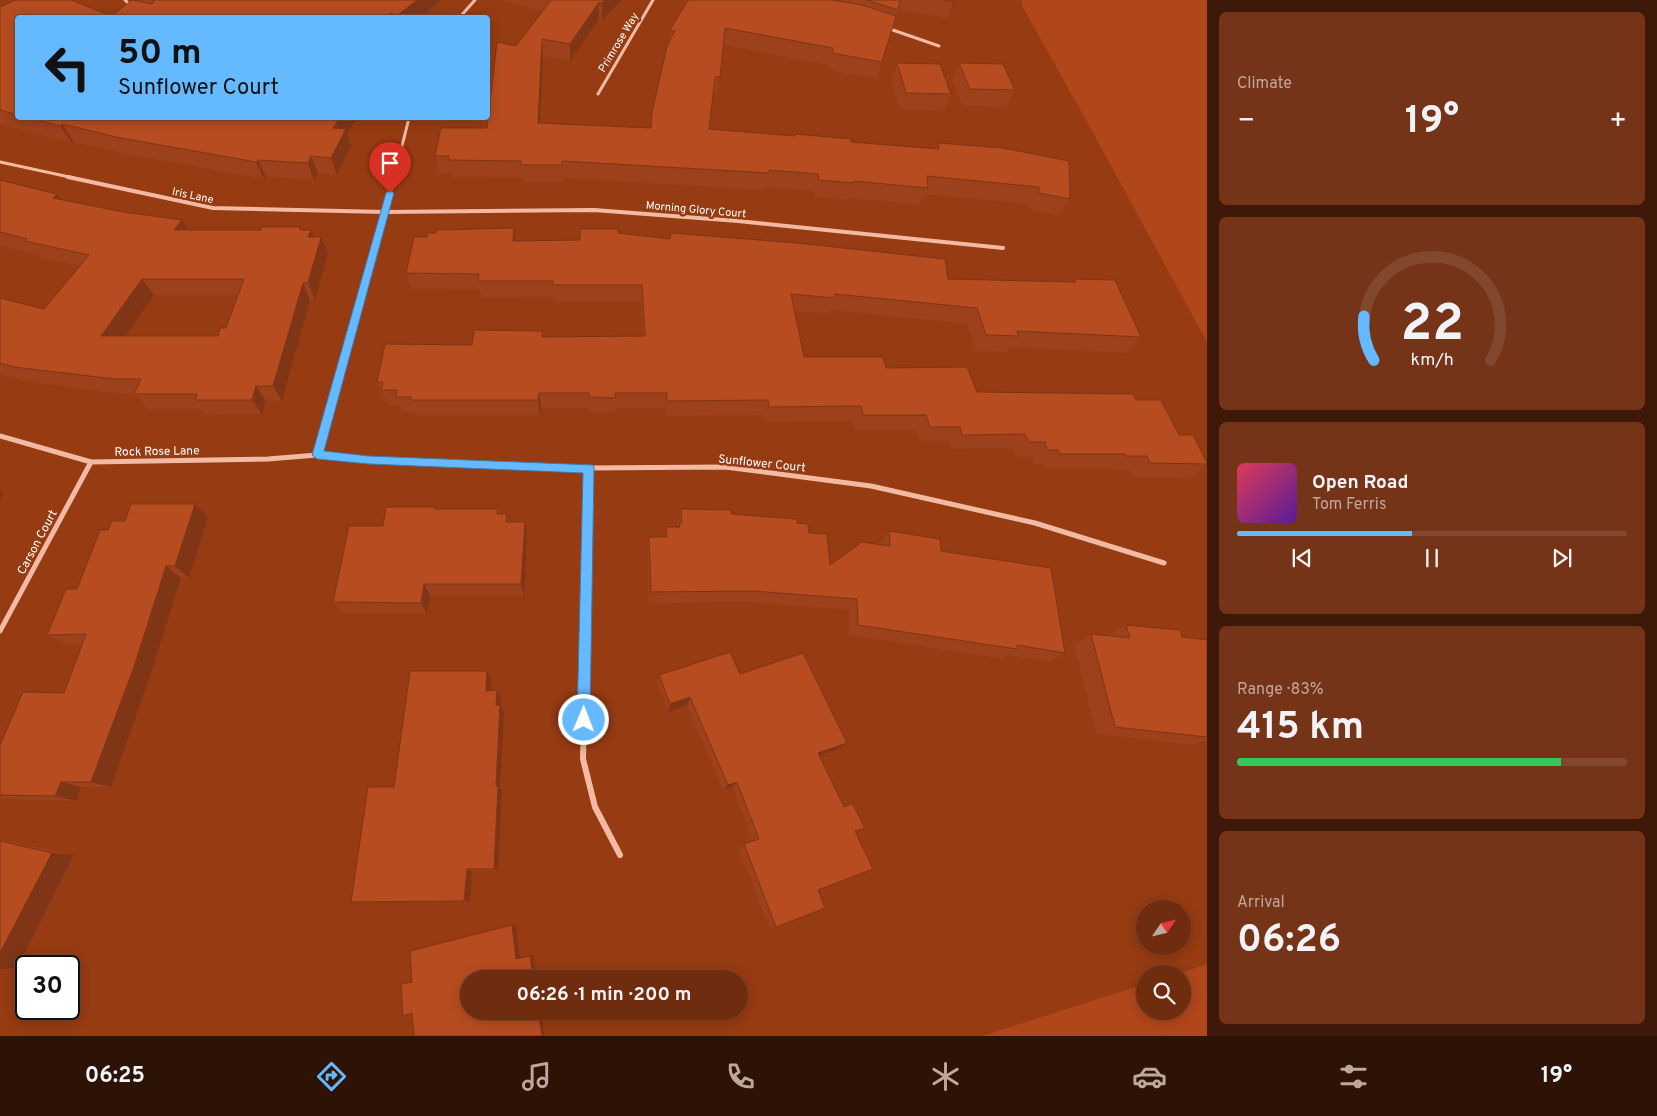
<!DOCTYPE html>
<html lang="en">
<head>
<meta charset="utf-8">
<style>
  body { margin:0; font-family:Overpass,sans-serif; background:#753417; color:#f1f3f6; height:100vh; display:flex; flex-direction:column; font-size:19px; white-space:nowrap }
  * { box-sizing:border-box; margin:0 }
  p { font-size:16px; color:#c0a79e }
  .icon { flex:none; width:28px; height:28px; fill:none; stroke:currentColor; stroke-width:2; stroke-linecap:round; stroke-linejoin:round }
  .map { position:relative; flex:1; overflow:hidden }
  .drawer { display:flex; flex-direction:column; gap:12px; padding:12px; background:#3e1808; width:450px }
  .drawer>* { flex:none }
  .guide { position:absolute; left:15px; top:15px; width:475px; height:105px; border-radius:5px; box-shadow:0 2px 12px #0003,0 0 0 1px #82482e; background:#65b9ff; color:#111; overflow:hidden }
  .needle { width:32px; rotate:55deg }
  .buttons { position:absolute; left:1136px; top:900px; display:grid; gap:10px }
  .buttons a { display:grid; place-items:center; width:55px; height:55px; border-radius:50%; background:#702c0e; box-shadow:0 2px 12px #0003,0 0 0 1px #82482e; font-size:25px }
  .speed { position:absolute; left:15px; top:955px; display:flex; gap:10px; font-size:25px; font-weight:700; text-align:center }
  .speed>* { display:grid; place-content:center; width:65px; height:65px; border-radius:50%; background:#702c0e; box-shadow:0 2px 12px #0003,0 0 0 1px #82482e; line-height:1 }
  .speed .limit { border:2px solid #111; border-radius:8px; background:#fff; color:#111 }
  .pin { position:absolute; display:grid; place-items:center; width:42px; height:42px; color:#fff; margin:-51px -21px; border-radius:50% 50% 50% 0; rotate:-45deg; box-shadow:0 0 5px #0007 }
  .pin .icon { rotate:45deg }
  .me { position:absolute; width:55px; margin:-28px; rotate:1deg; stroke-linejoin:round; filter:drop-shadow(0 0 4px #0008) }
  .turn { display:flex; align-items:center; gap:18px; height:105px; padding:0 20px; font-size:22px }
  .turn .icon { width:65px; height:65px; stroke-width:2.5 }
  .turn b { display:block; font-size:35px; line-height:42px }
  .big { font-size:38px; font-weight:700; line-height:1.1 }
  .drawer .widget { flex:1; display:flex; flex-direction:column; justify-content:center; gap:8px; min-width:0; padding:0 18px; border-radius:8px; background:#753417 }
  .drawer .dial { align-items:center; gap:0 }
  .dial svg { height:130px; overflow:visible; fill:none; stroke:#82482e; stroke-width:7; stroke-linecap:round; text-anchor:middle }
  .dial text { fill:#f1f3f6; stroke:none }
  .song { display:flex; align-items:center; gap:15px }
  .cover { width:60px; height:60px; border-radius:8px; background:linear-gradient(135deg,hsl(350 70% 55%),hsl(270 70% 35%)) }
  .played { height:5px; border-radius:2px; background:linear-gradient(90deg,#65b9ff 45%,#82482e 45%) }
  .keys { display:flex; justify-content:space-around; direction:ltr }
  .heat { display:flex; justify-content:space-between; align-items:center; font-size:28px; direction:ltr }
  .charge { height:8px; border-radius:4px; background:linear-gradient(90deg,#34c759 83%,#82482e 0) }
  .trip { position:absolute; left:460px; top:970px; width:288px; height:50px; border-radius:25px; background:#702c0e; box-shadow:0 2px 12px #0003,0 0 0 1px #82482e; font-weight:700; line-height:50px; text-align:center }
  .dock { display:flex; height:80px; justify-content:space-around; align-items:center; background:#2d1206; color:#c0a79e }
  .dock .icon { width:35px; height:35px }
  .dock .active { color:#65b9ff }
  .dock b { font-size:22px; color:#f1f3f6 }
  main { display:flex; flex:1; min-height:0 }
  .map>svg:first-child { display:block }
  .green { fill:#b1461a }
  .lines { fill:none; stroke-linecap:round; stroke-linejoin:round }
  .street-far3 { stroke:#f3baa3; stroke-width:3 }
  .street-far2 { stroke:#f3baa3; stroke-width:4 }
  .street-far1 { stroke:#f3baa3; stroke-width:5 }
  .street { stroke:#f3baa3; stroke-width:6 }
  .wall { fill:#9d411c; fill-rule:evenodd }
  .shaded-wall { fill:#7f3516 }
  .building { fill:#b64c20; stroke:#7f3516; fill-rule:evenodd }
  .route { fill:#65b9ff; stroke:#4278a6 }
  .labels { text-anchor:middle; stroke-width:5; stroke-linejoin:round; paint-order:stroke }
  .far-street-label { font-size:11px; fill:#fff; stroke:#963b12 }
  .street-label { font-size:12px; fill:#fff; stroke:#963b12 }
</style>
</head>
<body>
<main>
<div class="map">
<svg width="1207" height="1036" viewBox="0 0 1207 1036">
  <rect width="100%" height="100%" fill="#963b12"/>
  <g class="green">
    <polygon points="1022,0 1207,0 1207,342 1080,109 1022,6"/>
    <polygon points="1207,964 1207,1036 982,1036 1145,984 1145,1011 1182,1011 1182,974 1177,974"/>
  </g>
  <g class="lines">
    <g class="street-far3">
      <polyline points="125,0 133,8"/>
      <polyline points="459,18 475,0"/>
      <polyline points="887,28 939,46"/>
      <polyline points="598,94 653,0"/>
      <polyline points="0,162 74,178"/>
      <polyline points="394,178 409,118"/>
    </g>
    <g class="street-far2">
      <polyline points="68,177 213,208 385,212 594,210 738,221 1003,248"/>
      <polyline points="332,401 394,177"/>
    </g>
    <g class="street-far1">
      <polyline points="0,436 91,462 268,459 317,455 369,460 589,468 725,467 871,486 1035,523 1164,563"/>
      <polyline points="317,455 332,400"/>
      <polyline points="0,631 91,462"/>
      <polyline points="585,682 589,468"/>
    </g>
    <polyline class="street" points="585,681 583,759 595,807 620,855"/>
  </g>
  <g class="wall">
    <polygon points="143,0 441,0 419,18 18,18 18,118 357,118 347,133 351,146 337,175 318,173 314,180 266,177 264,179 131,155 74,142 72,143 0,124 0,7 111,16 144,2"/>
    <polygon points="500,0 622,0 602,20 599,19 570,61 543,56 540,124 651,128 670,41 670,30 688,0 956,0 948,18 898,10 877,79 827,70 828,65 723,45 717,94 713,94 709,129 794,136 795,134 851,142 936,149 938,143 1070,199 1059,216 1029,210 1029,204 925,194 920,205 849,198 848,200 814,197 814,191 766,187 765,190 563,178 563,182 523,182 522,178 452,177 451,173 439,173 435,156 487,128 516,46 543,11"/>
    <polygon points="897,63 951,94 944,111 900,110 891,80"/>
    <polygon points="959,63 1015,90 1006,107 962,106 952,80"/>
    <path d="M0 180 62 200 123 212 182 220 188 230H302L314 237H321L328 254 315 300H310L282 401H266L262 414 206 415 201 409H148L135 395H129L30 382 0 374V298L44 309 80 266 40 258 37 255 0 245ZM154 295H238L226 328 218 336H125Z"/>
    <polygon points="618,233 948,279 1072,282 1074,279 1141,337 1126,353 1011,347 1007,352 976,351 967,324 830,310 829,314 794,311 804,357 886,368 977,392 1136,400 1179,435 1207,463 1207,465 1189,478 1134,477 1130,470 1110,470 1110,468 1046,468 1044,464 1034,464 1032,457 1016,457 1013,448 952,449 949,441 920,441 916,430 855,430 853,421 764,422 764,415 666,416 665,408 615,408 615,412 589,412 589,408 541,408 540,415 416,415 415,412 402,412 399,405 388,405 384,397 383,397 377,382 472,345 543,337 643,336 641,301 554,301 554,297 481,298 480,290 411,289 406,273 516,241 580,240"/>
    <polygon points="195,504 208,517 189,578 181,578 150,676 111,787 81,787 77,801 0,799 0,745 64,693 82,644 67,645 47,635 77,589 108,530 125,521"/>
    <polygon points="435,507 436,509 498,509 499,514 509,522 525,522 527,534 524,596 430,595 427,613 342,613 333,602 383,526"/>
    <polygon points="681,509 731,514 797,523 809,533 830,565 880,545 889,531 941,551 1065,653 1049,662 1007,655 1003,659 849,635 849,610 748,602 649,603 647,549 649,537 665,537 666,527 678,527 678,522"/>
    <polygon points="1126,625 1182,637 1207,640 1207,740 1192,745 1096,734 1074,644 1091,634 1108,636 1108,635"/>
    <polygon points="740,674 838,749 820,756 855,831 818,890 776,927 769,927 738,847 753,841 732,787 723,790 687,705 668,712 657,683 659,675"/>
    <polygon points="491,680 490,691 497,690 501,699 501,706 504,713 500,788 502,791 498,871 472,871 470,902 351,902"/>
    <polygon points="0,839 74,855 17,968 0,969"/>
    <polygon points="516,925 520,958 533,955 469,1011 541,1011 545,1036 414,1036 412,1013 401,984 412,981"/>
  </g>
  <g class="shaded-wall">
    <polygon points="417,0 441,0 419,18 399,18 398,15"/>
    <polygon points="605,0 622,0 602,20 602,3"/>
    <polygon points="955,0 956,0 948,18 954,2"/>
    <polygon points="599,2 599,19 570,61 570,44"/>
    <polygon points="542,39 543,56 539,141 538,123"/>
    <polygon points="340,118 357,118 347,133 351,146 337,175 331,158 333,128"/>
    <polygon points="62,124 74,142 72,143 60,126"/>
    <polygon points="311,156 318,173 314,180 308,163"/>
    <polygon points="258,160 266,177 264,179 256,162"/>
    <polygon points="57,194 70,211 53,198"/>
    <polygon points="182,220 192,236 174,230"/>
    <polygon points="514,228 516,245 513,241"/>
    <polygon points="311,230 318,246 308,237"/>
    <polygon points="321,237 328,254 315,300 308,283"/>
    <polygon points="142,279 154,295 114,352 101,336"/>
    <polygon points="303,283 310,300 282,401 273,386"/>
    <polygon points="256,386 266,401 262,414 252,400"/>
    <polygon points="539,393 541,408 540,415 538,400"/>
    <polygon points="0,490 4,493 0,500"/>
    <polygon points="195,504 208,517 189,578 175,566"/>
    <polygon points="525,522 527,534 524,596 521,584"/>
    <polygon points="166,566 181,578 150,676 111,787 91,782"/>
    <polygon points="424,584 430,595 427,613 421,603"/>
    <polygon points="487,671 491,680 490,699 486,691"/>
    <polygon points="497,690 501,699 501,706 504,713 500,788 502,791 498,871 494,869 496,786 496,705"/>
    <polygon points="690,697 687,705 668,712 670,704"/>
    <polygon points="847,743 838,749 810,759 818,753"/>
    <polygon points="61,782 81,787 77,801 55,796"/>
    <polygon points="737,782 732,787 723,790 728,785"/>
    <polygon points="52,853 74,855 17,968 0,969 0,953"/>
    <polygon points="467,869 472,871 470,902 464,901"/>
    <polygon points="512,925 516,925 520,958 516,959"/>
    <polygon points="533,955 537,979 533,979 530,956"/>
    <polygon points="538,1011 541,1011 545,1036 542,1036"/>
  </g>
  <g class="building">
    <polygon points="16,0 71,0 111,16 132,0 152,4 154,2 153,0 417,0 398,15 390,13 387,18 18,18 18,115 0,110 0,7"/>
    <polygon points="551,0 605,0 602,3 599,2 570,44 542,39 538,123 651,128 652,112 667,46 675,31 670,30 688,0 832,0 862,5 896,16 882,62 832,53 833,48 725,28 720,77 715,77 709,129 795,136 795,134 851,139 851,142 939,149 938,143 1003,148 1069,161 1070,199 1039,193 1039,187 927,176 928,188 854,181 854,183 819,180 818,174 769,170 769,173 562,161 562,165 521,165 521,161 448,160 449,156 435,156 441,128 487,128 497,42 516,46"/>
    <polygon points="867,0 900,0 898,10"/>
    <polygon points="944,0 955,0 954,2"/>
    <polygon points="897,63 940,64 951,94 906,93"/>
    <polygon points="959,63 1003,64 1015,90 970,89"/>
    <polygon points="28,118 340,118 333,128 346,129 331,158 311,156 308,163 258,160 256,162 121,138 62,124 60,126"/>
    <path d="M0 180 57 194 53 198 123 212 182 220 174 230H261L262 227H300V230H311L308 237H321L308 283H303L273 386H256L252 400H195L197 394H134L141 379H115L14 367 0 363V298L44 309 89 255 25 241 27 239 0 232ZM142 279H244L226 328H220L218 336H101Z"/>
    <polygon points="514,228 513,241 580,240 580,229 618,229 618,233 670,239 671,233 797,243 945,259 948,279 1076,282 1074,279 1115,280 1141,337 1017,331 1019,336 986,335 977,308 835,294 835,298 791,294 804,357 883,357 886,368 967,367 977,392 1133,394 1136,400 1161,400 1179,435 1193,435 1207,463 1207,464 1150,463 1147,456 1126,456 1125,454 1060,454 1058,450 1047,450 1045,442 1029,442 1025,434 962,435 960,427 930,427 926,415 863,415 861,406 769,407 768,400 667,401 667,393 615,393 615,398 589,397 589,393 539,393 538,400 411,400 411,397 396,397 397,390 381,390 383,382 377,382 385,344 472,345 474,330 543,331 542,337 645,336 642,285 553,285 553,281 478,281 479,274 406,273 414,237 427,237 428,233 436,233 437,230"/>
    <polygon points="131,504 195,504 175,566 166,566 134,667 91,782 61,782 55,796 0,795 0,745 23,692 64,693 86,634 47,635 66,589 77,589 100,530 108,530 112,521 125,521"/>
    <polygon points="386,507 435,507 435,509 498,509 497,514 507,514 506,522 525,522 521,584 424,584 421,603 333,602 349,526 383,526"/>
    <polygon points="681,509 731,510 731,514 797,519 797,523 808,524 809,533 827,534 830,565 862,542 890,546 889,531 940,539 941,551 1051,568 1065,653 1017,645 1017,649 858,625 857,599 753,591 651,592 649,537 667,537 666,527 680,527 679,523 682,523"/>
    <polygon points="1126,625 1180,630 1182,637 1207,640 1207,737 1115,727 1091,634 1130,638"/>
    <polygon points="730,652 740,674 803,653 847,743 818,753 844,807 852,803 865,828 855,831 873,869 818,890 825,908 776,927 744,844 759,839 737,782 728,785 690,697 670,704 659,675"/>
    <polygon points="410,671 487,671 486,691 497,690 496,705 500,705 496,786 498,786 494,869 467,869 464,901 351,902 368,787 394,787"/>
    <polygon points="0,841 52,853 0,953"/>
    <polygon points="512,925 516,959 530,956 533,979 469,979 469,1011 538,1011 542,1036 414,1036 412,1013 403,1016 401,984 412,982 410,951"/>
  </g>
  <polygon class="route" points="390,190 394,193 324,451 369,456 593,465 594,468 590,720 588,725 584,727 579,725 577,720 583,473 369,464 317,459 312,455 386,193"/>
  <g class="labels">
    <g class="far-street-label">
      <text transform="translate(618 42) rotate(-59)" y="4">Primrose Way</text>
      <text transform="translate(193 195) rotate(12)" y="4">Iris Lane</text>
      <text transform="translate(696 209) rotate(5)" y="4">Morning Glory Court</text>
    </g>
    <g class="street-label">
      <text transform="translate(157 451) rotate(-1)" y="4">Rock Rose Lane</text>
      <text transform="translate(762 463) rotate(6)" y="4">Sunflower Court</text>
      <text transform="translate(37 542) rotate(-62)" y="4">Carson Court</text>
    </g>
  </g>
</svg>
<div class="buttons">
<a><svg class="needle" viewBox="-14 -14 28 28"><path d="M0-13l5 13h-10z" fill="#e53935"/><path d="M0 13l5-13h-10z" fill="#c0a79e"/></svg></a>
<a><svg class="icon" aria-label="search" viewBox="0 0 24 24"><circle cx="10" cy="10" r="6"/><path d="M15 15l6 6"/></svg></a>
</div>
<div class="speed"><div class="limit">30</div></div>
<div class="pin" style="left:390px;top:193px;background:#d93025"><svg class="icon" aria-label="arrive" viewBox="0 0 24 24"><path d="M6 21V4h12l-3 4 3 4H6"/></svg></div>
<svg class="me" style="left:584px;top:720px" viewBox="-20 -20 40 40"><circle r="17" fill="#65b9ff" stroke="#fff" stroke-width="3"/><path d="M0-11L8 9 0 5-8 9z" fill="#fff"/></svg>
<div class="trip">06:26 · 1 min · 200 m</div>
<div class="guide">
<div class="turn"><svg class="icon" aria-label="left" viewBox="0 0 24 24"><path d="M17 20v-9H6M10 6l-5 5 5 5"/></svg><div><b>50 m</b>Sunflower Court</div></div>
</div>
</div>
<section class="drawer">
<div class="widget"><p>Climate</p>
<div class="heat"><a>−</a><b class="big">19°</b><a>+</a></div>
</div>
<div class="widget dial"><svg viewBox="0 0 100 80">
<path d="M14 69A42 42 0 1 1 86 69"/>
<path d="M14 69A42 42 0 0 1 8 42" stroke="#65b9ff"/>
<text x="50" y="56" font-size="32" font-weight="700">22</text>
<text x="50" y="72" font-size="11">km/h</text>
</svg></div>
<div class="widget">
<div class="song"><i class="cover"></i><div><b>Open Road</b><p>Tom Ferris</p></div></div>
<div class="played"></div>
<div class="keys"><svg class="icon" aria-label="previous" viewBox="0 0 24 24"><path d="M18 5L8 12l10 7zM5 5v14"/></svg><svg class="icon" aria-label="pause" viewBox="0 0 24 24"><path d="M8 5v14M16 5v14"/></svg><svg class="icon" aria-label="next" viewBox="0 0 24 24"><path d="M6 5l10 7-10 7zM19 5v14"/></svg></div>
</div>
<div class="widget"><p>Range · 83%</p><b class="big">415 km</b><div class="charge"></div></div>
<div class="widget"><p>Arrival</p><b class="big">06:26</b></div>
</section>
</main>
<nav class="dock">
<b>06:25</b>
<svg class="icon active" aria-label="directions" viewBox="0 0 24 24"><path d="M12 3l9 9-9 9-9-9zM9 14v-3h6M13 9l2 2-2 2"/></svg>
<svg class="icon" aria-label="music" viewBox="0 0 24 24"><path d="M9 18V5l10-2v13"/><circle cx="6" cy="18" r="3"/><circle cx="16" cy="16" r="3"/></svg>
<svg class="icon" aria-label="phone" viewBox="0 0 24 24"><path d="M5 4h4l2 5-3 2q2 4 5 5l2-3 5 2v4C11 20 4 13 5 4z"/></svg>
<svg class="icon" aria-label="climate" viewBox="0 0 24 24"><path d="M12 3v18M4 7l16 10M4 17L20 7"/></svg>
<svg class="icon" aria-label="car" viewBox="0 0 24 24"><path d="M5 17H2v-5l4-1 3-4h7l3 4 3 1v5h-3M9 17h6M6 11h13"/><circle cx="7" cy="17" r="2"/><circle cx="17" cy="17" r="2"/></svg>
<svg class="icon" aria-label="filters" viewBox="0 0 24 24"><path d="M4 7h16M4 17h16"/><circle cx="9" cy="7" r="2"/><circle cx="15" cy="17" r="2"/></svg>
<b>19°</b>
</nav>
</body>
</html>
